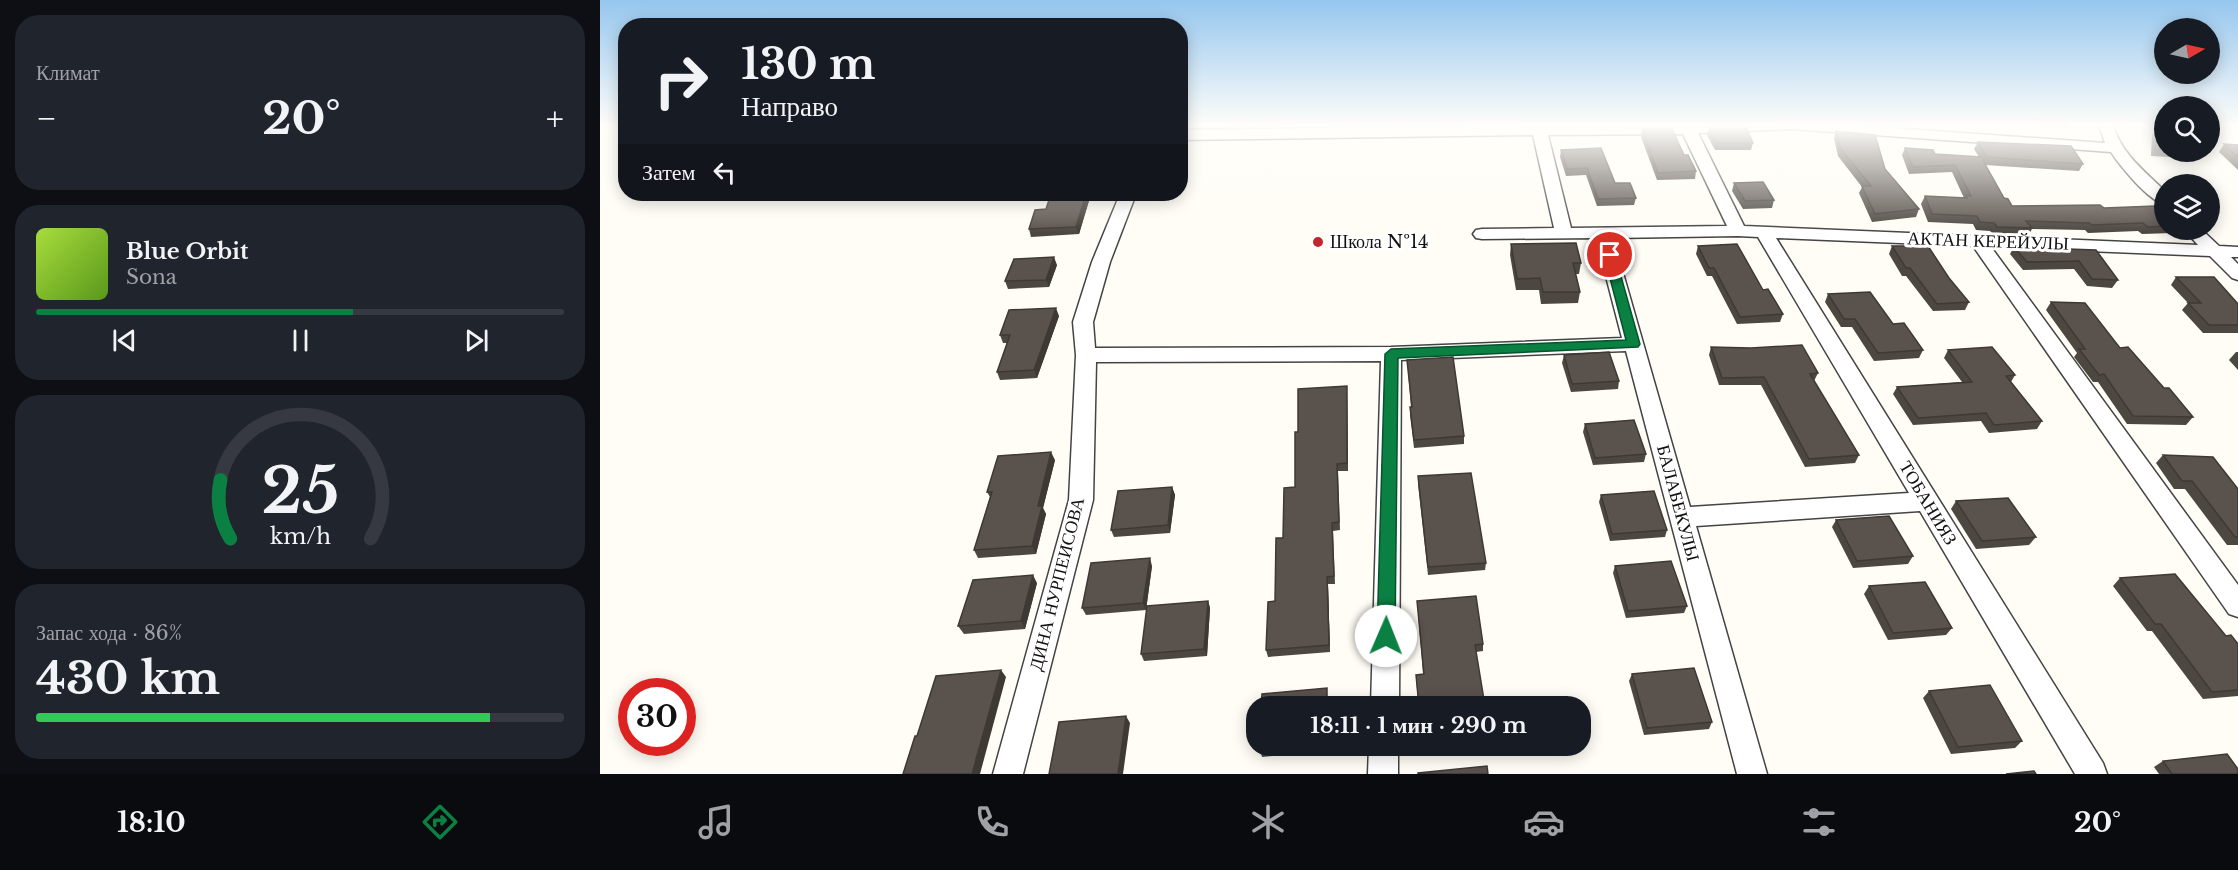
<!DOCTYPE html>
<html lang="ru">
<head>
<meta charset="utf-8">
<style>
  body { margin:0; font-family:"Libre Baskerville",serif; background:#20242c; color:#f1f3f6; height:100vh; display:flex; flex-direction:column; font-size:22px; white-space:nowrap }
  * { box-sizing:border-box; margin:0 }
  p { font-size:20px; color:#9ea1a6 }
  .icon { flex:none; width:33px; height:33px; fill:none; stroke:currentColor; stroke-width:2; stroke-linecap:round; stroke-linejoin:round }
  .map { position:relative; flex:1; overflow:hidden }
  .panel { display:flex; flex-direction:column; gap:15px; padding:15px; background:#0d0f14; width:600px }
  .panel>* { flex:none }
  .top-card { position:absolute; left:18px; top:18px; width:570px; height:183px; border-radius:24px; box-shadow:0 3px 15px #0003; background:#171b24; color:#f1f3f6; overflow:hidden }
  .needle { width:39px; rotate:81deg }
  .buttons { position:absolute; left:1554px; top:18px; display:grid; gap:12px }
  .buttons a { display:grid; place-items:center; width:66px; height:66px; border-radius:50%; background:#171b24; box-shadow:0 3px 15px #0003; font-size:30px }
  .speed { position:absolute; left:18px; top:678px; display:flex; gap:12px; font-size:30px; font-weight:700; text-align:center }
  .speed>* { display:grid; place-content:center; width:78px; height:78px; border-radius:50%; background:#171b24; box-shadow:0 3px 15px #0003; line-height:1 }
  .speed .limit { border:9px solid #d22; background:#fff; color:#111 }
  .pin { position:absolute; display:grid; place-items:center; width:51px; height:51px; color:#fff; margin:-26px; border:3px solid #fff; border-radius:50%; box-shadow:0 2px 6px #0007 }
  .me { position:absolute; width:66px; margin:-33px; rotate:1deg; stroke-linejoin:round; filter:drop-shadow(0 0 4px #0008) }
  .turn { display:flex; align-items:center; gap:21px; height:126px; padding:0 24px; font-size:27px }
  .turn .icon { width:78px; height:78px; stroke-width:2.5 }
  .turn b { display:block; font-size:42px; line-height:51px }
  .then { display:flex; align-items:center; height:57px; padding:0 24px; background:#0003; gap:12px; font-size:22px }
  .big { font-size:45px; font-weight:700; line-height:1.1 }
  .panel .widget { flex:1; display:flex; flex-direction:column; justify-content:center; gap:9px; min-width:0; padding:0 21px; border-radius:24px; background:#20242c }
  .panel .dial { align-items:center; gap:0 }
  .dial svg { height:156px; overflow:visible; fill:none; stroke:#363941; stroke-width:7; stroke-linecap:round; text-anchor:middle }
  .dial text { fill:#f1f3f6; stroke:none }
  .song { display:flex; align-items:center; gap:18px }
  .cover { width:72px; height:72px; border-radius:9px; background:linear-gradient(135deg,hsl(80 70% 55%),hsl(90 70% 35%)) }
  .played { height:6px; border-radius:3px; background:linear-gradient(90deg,#0b8043 60%,#363941 60%) }
  .keys { display:flex; justify-content:space-around; direction:ltr }
  .heat { display:flex; justify-content:space-between; align-items:center; font-size:33px; direction:ltr }
  .charge { height:9px; border-radius:4px; background:linear-gradient(90deg,#34c759 86%,#363941 0) }
  .trip { position:absolute; left:646px; top:696px; width:345px; height:60px; border-radius:24px; background:#171b24; box-shadow:0 3px 15px #0003; font-weight:700; line-height:60px; text-align:center }
  .tab-bar { display:flex; height:96px; justify-content:space-around; align-items:center; background:#090b0e; color:#9ea1a6 }
  .tab-bar .icon { width:42px; height:42px }
  .tab-bar .active { color:#0b8043 }
  .tab-bar b { font-size:27px; color:#f1f3f6 }
  main { display:flex; flex:1; min-height:0 }
  .map>svg:first-child { display:block }
  .lines { fill:none; stroke-linecap:round; stroke-linejoin:round }
  .minor-casing { stroke:#444; stroke-width:3 }
  .minor { fill:#fff; fill-rule:evenodd }
  .wall { fill:#4d4742 }
  .shaded-wall { fill:#3f3936 }
  .building { fill:#5a524d; stroke:#3f3936; stroke-width:1.5 }
  .route { fill:#0b8043; stroke:#07532c; stroke-width:1.5 }
  .poi-dot { fill:#c4262e; stroke:#fff; stroke-width:2 }
  .labels { text-anchor:middle; stroke-width:6; stroke-linejoin:round; paint-order:stroke }
  .street-label { font-size:18px; fill:#111; stroke:#fff }
  .poi-label { font-size:18px; fill:#111; stroke:#fff; text-anchor:start }
</style>
</head>
<body>
<main>
<section class="panel">
<div class="widget"><p>Климат</p>
<div class="heat"><a>−</a><b class="big">20°</b><a>+</a></div>
</div>
<div class="widget">
<div class="song"><i class="cover"></i><div><b>Blue Orbit</b><p>Sona</p></div></div>
<div class="played"></div>
<div class="keys"><svg class="icon" aria-label="previous" viewBox="0 0 24 24"><path d="M18 5L8 12l10 7zM5 5v14"/></svg><svg class="icon" aria-label="pause" viewBox="0 0 24 24"><path d="M8 5v14M16 5v14"/></svg><svg class="icon" aria-label="next" viewBox="0 0 24 24"><path d="M6 5l10 7-10 7zM19 5v14"/></svg></div>
</div>
<div class="widget dial"><svg viewBox="0 0 100 80">
<path d="M14 69A42 42 0 1 1 86 69"/>
<path d="M14 69A42 42 0 0 1 9 39" stroke="#0b8043"/>
<text x="50" y="56" font-size="32" font-weight="700">25</text>
<text x="50" y="72" font-size="11">km/h</text>
</svg></div>
<div class="widget"><p>Запас хода · 86%</p><b class="big">430 km</b><div class="charge"></div></div>
</section>
<div class="map">
<svg width="1638" height="774" viewBox="0 0 1638 774">
  <rect width="100%" height="100%" fill="#fffdf5"/>
  <g class="lines">
    <g class="minor-casing">
      <g id="minor">
        <path d="M939 125H1249L1505 143 1499 125H1513C1521 153 1544 171 1564 190V204C1549 201 1520 166 1511 152L1191 129 1098 133 1144 226 1598 245 1584 230H1602L1619 246 1638 247V257H1631L1638 264V280L1632 278 1610 256 1391 247 1638 585V617L1629 614 1373 246 1176 238 1503 763 1507 774H1475L1320 511 1096 526 1167 774H1137L1026 351 801 360 799 706H771L781 361 496 362 493 500 423 774H393L469 500 476 355 473 322 492 262 520 194H536L510 262 493 322 495 348 791 347 1022 338 996 238 882 239 876 238 873 234 876 230 882 229 954 228 933 135 580 140V130ZM1083 134 1127 226 971 228 948 135ZM1138 236 1158 237 1309 493 1090 507 1013 238Z"/>
        <polygon points="769,746 798,746 798,774 768,774"/>
      </g>
    </g>
    <use href="#minor" class="minor"/>
  </g>
  <g class="wall">
    <polygon points="1437,125 1469,125 1467,128 1438,126"/>
    <polygon points="1109,128 1153,143 1151,150 1115,150 1107,135"/>
    <polygon points="1557,128 1564,128 1564,152 1591,152 1587,158 1551,156 1552,135"/>
    <polygon points="1042,129 1084,155 1096,171 1095,179 1057,180 1041,137"/>
    <polygon points="1236,131 1285,169 1319,209 1316,217 1272,222 1259,193 1262,187 1238,156 1234,138"/>
    <polygon points="1378,142 1483,164 1479,171 1385,165 1404,198 1412,206 1504,208 1564,214 1564,230 1575,230 1572,233 1542,234 1538,231 1488,233 1485,230 1432,229 1428,236 1393,234 1390,231 1376,230 1373,224 1328,222 1321,204 1325,196 1364,198 1352,172 1309,174 1302,155 1305,148 1335,154 1379,157 1374,149"/>
    <polygon points="1624,144 1638,145 1638,170 1619,152"/>
    <polygon points="961,150 1015,183 1036,198 1034,205 997,206 986,175 966,176 960,157"/>
    <polygon points="1134,183 1174,200 1172,208 1143,209 1132,191"/>
    <polygon points="491,194 479,234 431,237 429,229"/>
    <polygon points="911,244 981,263 979,274 975,274 980,292 978,303 941,304 939,290 916,290 910,255"/>
    <polygon points="1098,246 1163,290 1183,314 1180,322 1137,324 1112,276 1107,276 1096,254"/>
    <polygon points="1292,246 1349,278 1369,302 1365,310 1333,311 1306,276 1302,276 1289,254"/>
    <polygon points="1414,247 1496,250 1518,280 1512,288 1487,286 1474,269 1423,270 1410,254"/>
    <polygon points="457,265 449,287 408,289 405,281"/>
    <polygon points="1576,277 1638,304 1638,333 1603,333 1582,310 1588,303 1571,285"/>
    <polygon points="1228,294 1293,324 1323,350 1319,358 1274,361 1252,327 1241,327 1225,302"/>
    <polygon points="1451,302 1520,348 1564,388 1593,417 1586,425 1527,424 1498,382 1493,382 1474,357 1477,353 1446,310"/>
    <polygon points="459,316 437,378 400,380 397,372 407,343 403,343 400,335"/>
    <polygon points="1111,347 1218,373 1214,381 1259,455 1255,463 1205,467 1161,385 1119,385 1109,355"/>
    <polygon points="1348,350 1415,375 1411,382 1442,421 1437,429 1389,433 1381,421 1313,425 1293,394 1297,387 1362,382 1344,358"/>
    <polygon points="1636,352 1638,352 1638,370 1629,360"/>
    <polygon points="964,355 1019,381 1018,389 971,392 962,363"/>
    <polygon points="807,360 864,436 864,444 814,448 810,415 810,407 811,407"/>
    <polygon points="747,394 748,471 738,471 740,530 733,531 735,584 728,584 730,652 668,657 666,650 675,601 683,538 695,487 698,432"/>
    <polygon points="985,424 1046,454 1044,462 993,465 983,432"/>
    <polygon points="1563,455 1638,489 1638,545 1627,545 1585,489 1574,489 1556,463"/>
    <polygon points="455,460 443,508 446,514 436,554 378,558 374,550 390,497 387,492"/>
    <polygon points="818,476 886,563 885,570 828,575 818,484"/>
    <polygon points="572,487 575,495 570,533 514,537 511,530"/>
    <polygon points="1001,495 1067,530 1065,537 1010,541 999,502"/>
    <polygon points="1356,501 1436,537 1429,545 1376,549 1351,509"/>
    <polygon points="1236,520 1313,556 1308,564 1253,568 1232,527"/>
    <polygon points="552,566 546,610 486,615 482,608"/>
    <polygon points="1015,566 1087,606 1084,613 1026,618 1013,573"/>
    <polygon points="1520,578 1626,636 1638,644 1638,696 1603,699 1552,631 1547,631 1513,586"/>
    <polygon points="437,583 425,629 364,634 358,626"/>
    <polygon points="1269,586 1352,628 1346,635 1288,640 1264,594"/>
    <polygon points="608,601 610,608 607,656 544,661 541,654"/>
    <polygon points="817,601 883,644 883,651 876,652 885,706 818,706 816,675 823,674"/>
    <polygon points="1032,674 1112,722 1109,729 1044,735 1029,681"/>
    <polygon points="1329,691 1422,741 1415,748 1351,754 1323,698"/>
    <polygon points="660,746 729,746 729,751 662,757 660,750"/>
    <polygon points="1563,761 1638,774 1559,774 1554,767"/>
  </g>
  <g class="shaded-wall">
    <polygon points="486,194 491,194 479,234 476,227"/>
    <polygon points="454,257 457,265 449,287 446,280"/>
    <polygon points="456,308 459,316 437,378 434,370"/>
    <polygon points="747,386 747,394 748,471 747,463"/>
    <polygon points="451,452 455,460 443,508 446,514 436,554 432,546 438,506"/>
    <polygon points="572,487 575,495 570,533 568,525"/>
    <polygon points="550,558 552,566 546,610 543,603"/>
    <polygon points="433,575 437,583 425,629 421,621"/>
    <polygon points="727,577 728,584 730,652 729,645"/>
    <polygon points="608,601 610,608 607,656 604,649"/>
    <polygon points="401,670 406,677 380,774 372,774"/>
    <polygon points="526,716 530,723 523,774 518,774"/>
  </g>
  <g class="building">
    <polygon points="1109,128 1146,128 1153,143 1117,143"/>
    <polygon points="1557,128 1564,128 1564,149 1555,149"/>
    <polygon points="1042,129 1072,129 1084,155 1088,155 1096,171 1058,173"/>
    <polygon points="1236,131 1275,135 1285,169 1319,209 1275,214 1262,186 1271,186 1241,149"/>
    <polygon points="1378,142 1471,146 1483,164 1387,157"/>
    <polygon points="1624,144 1638,145 1638,157"/>
    <polygon points="1001,148 1015,183 1030,183 1036,198 998,199 987,168 967,169 961,150"/>
    <polygon points="1305,148 1333,150 1335,154 1381,157 1404,198 1408,199 1412,206 1500,205 1504,208 1555,206 1564,214 1564,226 1548,227 1543,223 1492,225 1489,223 1426,221 1432,228 1397,227 1394,223 1380,222 1377,216 1332,214 1325,196 1367,198 1366,195 1371,196 1355,165 1313,167"/>
    <polygon points="1163,182 1174,200 1145,201 1134,183"/>
    <polygon points="451,194 486,194 476,227 429,229 435,210 446,209"/>
    <polygon points="976,243 981,263 973,263 980,292 943,292 940,278 917,279 911,244"/>
    <polygon points="1137,244 1163,290 1168,289 1183,314 1140,317 1114,268 1109,268 1098,246"/>
    <polygon points="1292,246 1328,246 1349,278 1369,302 1337,304 1310,268 1306,268"/>
    <polygon points="1414,247 1496,250 1518,280 1492,279 1479,261 1427,262"/>
    <polygon points="454,257 446,280 405,281 414,259"/>
    <polygon points="1576,277 1614,277 1638,304 1638,325 1609,325 1588,303 1601,303"/>
    <polygon points="1270,292 1293,324 1304,323 1323,350 1278,353 1255,319 1244,319 1228,294"/>
    <polygon points="1451,302 1485,303 1520,348 1528,347 1564,388 1569,388 1593,417 1533,416 1504,374 1499,375 1479,349 1485,349"/>
    <polygon points="456,308 434,370 397,372 410,335 400,335 409,310"/>
    <polygon points="1202,345 1218,373 1210,374 1259,455 1209,459 1164,377 1122,378 1111,347 1151,348"/>
    <polygon points="1392,347 1415,375 1406,376 1442,421 1394,425 1386,413 1318,418 1297,387 1372,382 1348,350"/>
    <polygon points="1009,352 1019,381 972,384 964,355"/>
    <polygon points="853,357 864,436 814,440 810,407 812,407 807,360"/>
    <polygon points="747,386 747,463 737,464 739,522 732,523 734,576 727,577 729,645 666,650 668,602 675,601 676,538 683,538 684,488 695,487 695,432 698,432 698,389"/>
    <polygon points="1034,420 1046,454 995,458 985,424"/>
    <polygon points="451,452 438,506 442,506 432,546 374,550 392,492 387,492 398,456"/>
    <polygon points="1563,455 1613,457 1638,489 1638,537 1635,537 1592,481 1582,481"/>
    <polygon points="871,473 886,563 828,567 818,476"/>
    <polygon points="572,487 568,525 511,530 518,491"/>
    <polygon points="1054,491 1067,530 1012,534 1001,495"/>
    <polygon points="1408,498 1436,537 1382,541 1356,501"/>
    <polygon points="1289,516 1313,556 1257,561 1236,520"/>
    <polygon points="550,558 543,603 482,608 491,563"/>
    <polygon points="1071,561 1087,606 1028,611 1015,566"/>
    <polygon points="1575,574 1626,636 1631,635 1638,644 1638,690 1612,692 1561,624 1555,624 1520,578"/>
    <polygon points="433,575 421,621 358,626 373,580"/>
    <polygon points="1325,582 1352,628 1293,633 1269,586"/>
    <polygon points="876,596 883,644 875,645 885,706 819,706 816,675 824,674 817,601"/>
    <polygon points="608,601 604,649 541,654 547,606"/>
    <polygon points="1094,668 1112,722 1047,728 1032,674"/>
    <polygon points="401,670 372,774 303,774 315,736 317,736 336,676"/>
    <polygon points="1390,685 1422,741 1358,747 1329,691"/>
    <polygon points="727,688 727,706 661,706 662,694"/>
    <polygon points="526,716 518,774 449,774 459,722"/>
    <polygon points="660,746 712,746 660,750"/>
    <polygon points="1627,754 1638,769 1638,774 1572,774 1563,761"/>
    <polygon points="887,766 888,774 818,774 818,773"/>
    <polygon points="1434,771 1436,774 1406,774"/>
  </g>
  <linearGradient id="sky" x2="0" y2="1"><stop stop-color="#95c6ee"/><stop offset="0.54" stop-color="#fffefa"/><stop offset="1" stop-color="#fffefa" stop-opacity="0"/></linearGradient>
  <rect width="1638" height="233" fill="url(#sky)"/>
  <polygon class="route" points="1010,251 1015,255 1040,344 1038,347 798,358 795,636 792,642 786,644 780,642 777,636 785,354 791,349 1026,340 1004,255"/>
  <circle class="poi-dot" cx="718" cy="242" r="6"/>
  <g class="labels">
    <g class="street-label">
      <text transform="translate(1388 241) rotate(2)" y="6">АКТАН КЕРЕЙУЛЫ</text>
      <text transform="translate(1078 503) rotate(75)" y="6">БАЛАБЕКУЛЫ</text>
      <text transform="translate(1328 503) rotate(59)" y="6">ТОБАНИЯЗ</text>
      <text transform="translate(457 584) rotate(-76)" y="6">ДИНА НУРПЕИСОВА</text>
    </g>
    <g class="poi-label">
      <text x="730" y="248">Школа №14</text>
    </g>
  </g>
</svg>
<div class="buttons">
<a><svg class="needle" viewBox="-14 -14 28 28"><path d="M0-13l5 13h-10z" fill="#e53935"/><path d="M0 13l5-13h-10z" fill="#9ea1a6"/></svg></a>
<a><svg class="icon" aria-label="search" viewBox="0 0 24 24"><circle cx="10" cy="10" r="6"/><path d="M15 15l6 6"/></svg></a>
<a><svg class="icon" aria-label="layers" viewBox="0 0 24 24"><path d="M12 4l9 5-9 5-9-5zM3 14l9 5 9-5"/></svg></a>
</div>
<div class="speed"><div class="limit">30</div></div>
<div class="pin" style="left:1010px;top:255px;background:#d93025"><svg class="icon" aria-label="arrive" viewBox="0 0 24 24"><path d="M6 21V4h12l-3 4 3 4H6"/></svg></div>
<svg class="me" style="left:786px;top:636px" viewBox="-20 -20 40 40"><circle r="19" fill="#fff"/><path d="M0-13L10 11 0 6-10 11z" fill="#0b8043"/></svg>
<div class="trip">18:11 · 1 мин · 290 m</div>
<div class="top-card">
<div class="turn"><svg class="icon" aria-label="right" viewBox="0 0 24 24"><path d="M7 20v-9h11M14 6l5 5-5 5"/></svg><div><b>130 m</b>Направо</div></div>
<div class="then">Затем<svg class="icon" aria-label="left" viewBox="0 0 24 24"><path d="M17 20v-9H6M10 6l-5 5 5 5"/></svg></div>
</div>
</div>
</main>
<nav class="tab-bar">
<b>18:10</b>
<svg class="icon active" aria-label="directions" viewBox="0 0 24 24"><path d="M12 3l9 9-9 9-9-9zM9 14v-3h6M13 9l2 2-2 2"/></svg>
<svg class="icon" aria-label="music" viewBox="0 0 24 24"><path d="M9 18V5l10-2v13"/><circle cx="6" cy="18" r="3"/><circle cx="16" cy="16" r="3"/></svg>
<svg class="icon" aria-label="phone" viewBox="0 0 24 24"><path d="M5 4h4l2 5-3 2q2 4 5 5l2-3 5 2v4C11 20 4 13 5 4z"/></svg>
<svg class="icon" aria-label="climate" viewBox="0 0 24 24"><path d="M12 3v18M4 7l16 10M4 17L20 7"/></svg>
<svg class="icon" aria-label="car" viewBox="0 0 24 24"><path d="M5 17H2v-5l4-1 3-4h7l3 4 3 1v5h-3M9 17h6M6 11h13"/><circle cx="7" cy="17" r="2"/><circle cx="17" cy="17" r="2"/></svg>
<svg class="icon" aria-label="filters" viewBox="0 0 24 24"><path d="M4 7h16M4 17h16"/><circle cx="9" cy="7" r="2"/><circle cx="15" cy="17" r="2"/></svg>
<b>20°</b>
</nav>
</body>
</html>
